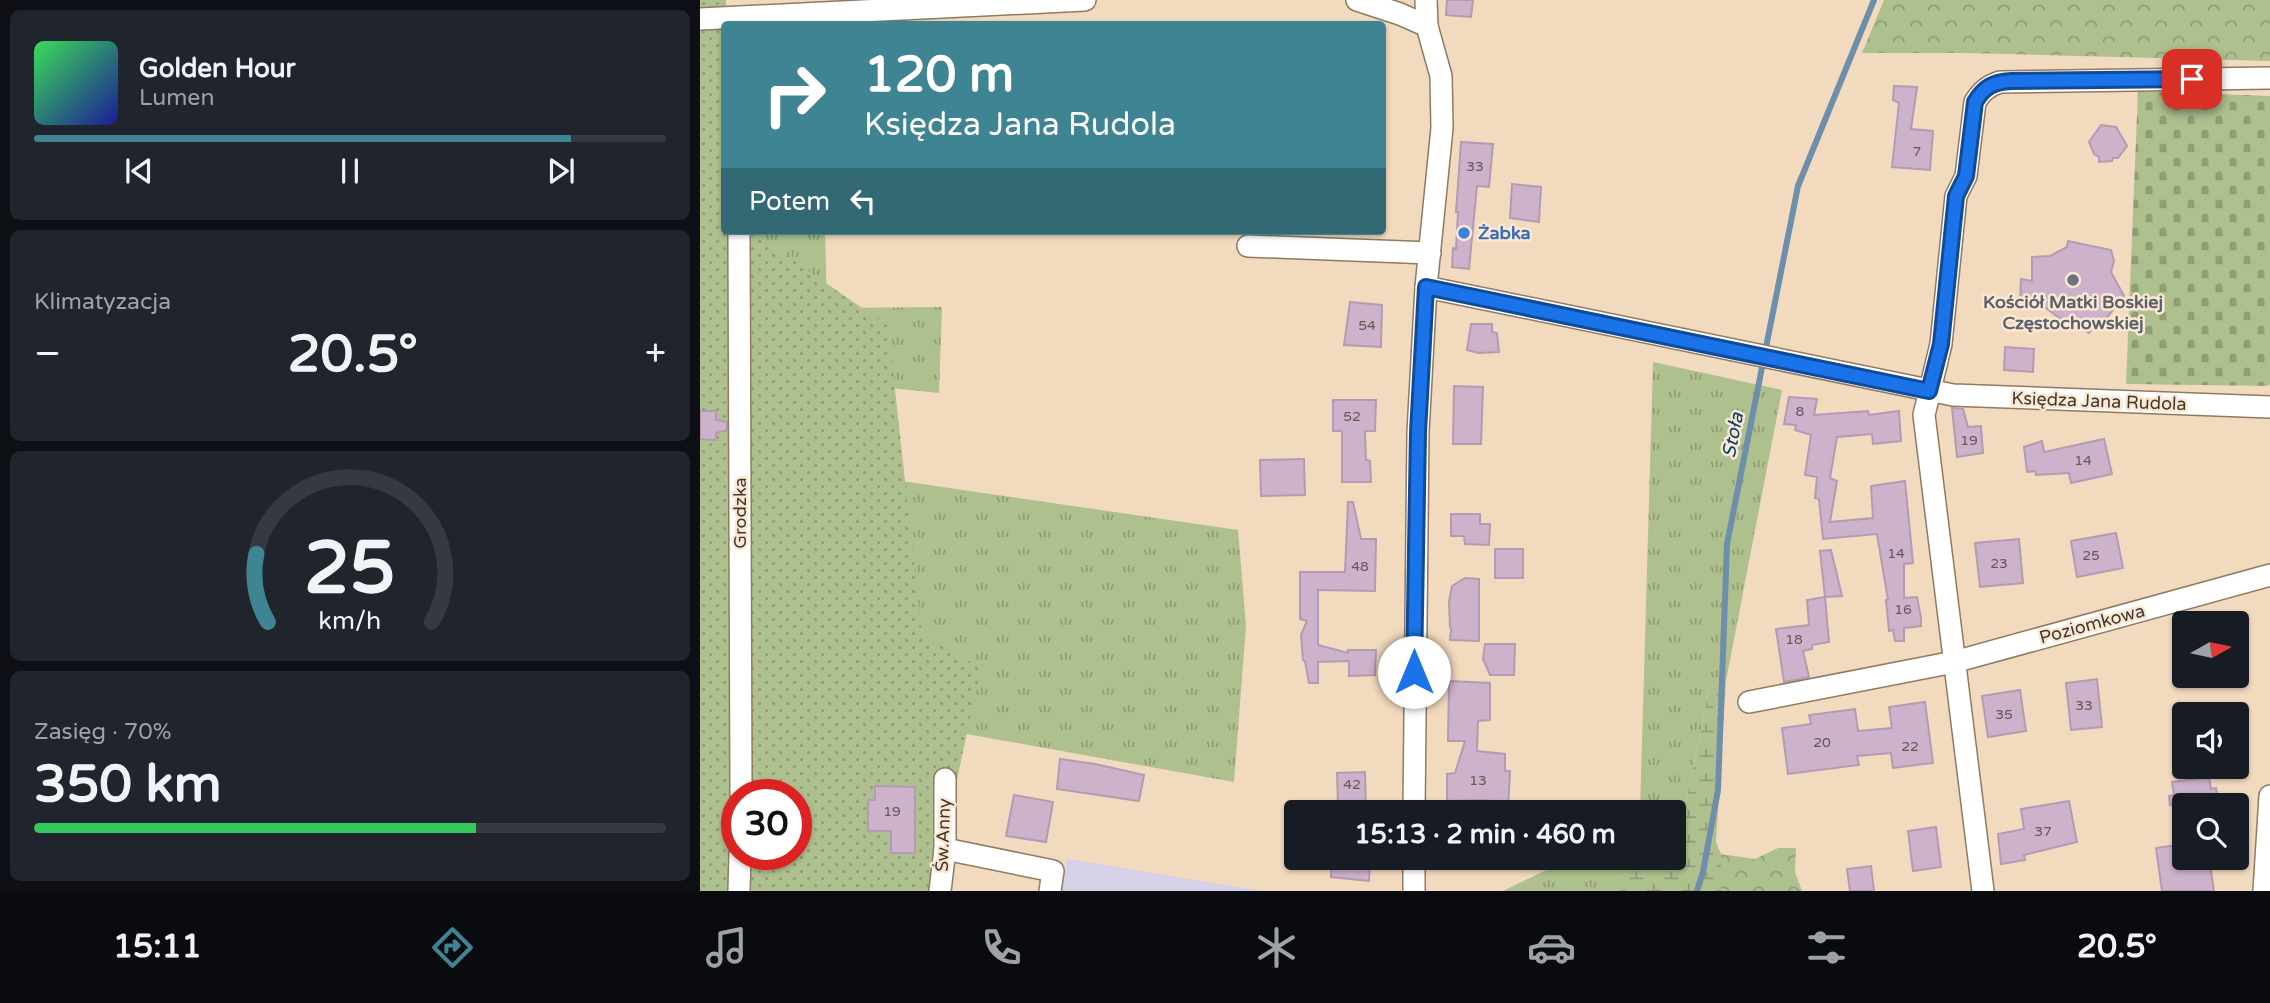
<!DOCTYPE html>
<html lang="pl">
<head>
<meta charset="utf-8">
<style>
  body { margin:0; font-family:"Varela Round",sans-serif; background:#20242c; color:#f1f3f6; height:100vh; display:flex; flex-direction:column; font-size:26px; white-space:nowrap }
  * { box-sizing:border-box; margin:0 }
  p { font-size:23px; color:#9ea1a6 }
  .icon { flex:none; width:38px; height:38px; fill:none; stroke:currentColor; stroke-width:2; stroke-linecap:round; stroke-linejoin:round }
  .map { position:relative; flex:1; overflow:hidden }
  .side { display:flex; flex-direction:column; gap:10px; padding:10px; background:#0d0f14; width:700px }
  .side>* { flex:none }
  .banner { position:absolute; left:21px; top:21px; width:665px; height:214px; border-radius:7px; box-shadow:0 2px 5px #0004; background:#3f8492; color:#fff; overflow:hidden }
  .needle { width:46px; rotate:81deg }
  .fabs { position:absolute; left:1472px; top:611px; display:grid; gap:14px }
  .fabs a { display:grid; place-items:center; width:77px; height:77px; border-radius:7px; background:#171b24; box-shadow:0 2px 5px #0004; font-size:35px }
  .speed { position:absolute; left:21px; top:779px; display:flex; gap:14px; font-size:35px; font-weight:700; text-align:center }
  .speed>* { display:grid; place-content:center; width:91px; height:91px; border-radius:50%; background:#171b24; box-shadow:0 2px 5px #0004; line-height:1 }
  .speed .limit { border:10px solid #d22; background:#fff; color:#111 }
  .pin { position:absolute; display:grid; place-items:center; width:60px; height:60px; color:#fff; margin:-30px; border-radius:14px; box-shadow:0 4px 10px #0006 }
  .me { position:absolute; width:77px; margin:-38px; rotate:0deg; stroke-linejoin:round; filter:drop-shadow(0 0 5px #0008) }
  .turn { display:flex; align-items:center; gap:24px; height:147px; padding:0 28px; font-size:32px }
  .turn .icon { width:91px; height:91px; stroke-width:2.5 }
  .turn b { display:block; font-size:49px; line-height:60px }
  .then { display:flex; align-items:center; height:66px; padding:0 28px; background:#0003; gap:14px; font-size:26px }
  .big { font-size:52px; font-weight:700; line-height:1.1 }
  .side .card { flex:1; display:flex; flex-direction:column; justify-content:center; gap:10px; min-width:0; padding:0 24px; border-radius:10px; background:#20242c }
  .side .dial { align-items:center; gap:0 }
  .dial svg { height:182px; overflow:visible; fill:none; stroke:#363941; stroke-width:7; stroke-linecap:round; text-anchor:middle }
  .dial text { fill:#f1f3f6; stroke:none }
  .song { display:flex; align-items:center; gap:21px }
  .cover { width:84px; height:84px; border-radius:10px; background:linear-gradient(135deg,hsl(130 70% 55%),hsl(240 70% 35%)) }
  .played { height:7px; border-radius:4px; background:linear-gradient(90deg,#3f8492 85%,#363941 85%) }
  .keys { display:flex; justify-content:space-around; direction:ltr }
  .heat { display:flex; justify-content:space-between; align-items:center; font-size:38px; direction:ltr }
  .charge { height:10px; border-radius:5px; background:linear-gradient(90deg,#34c759 70%,#363941 0) }
  .trip { position:absolute; left:584px; top:800px; width:402px; height:70px; border-radius:7px; background:#171b24; box-shadow:0 2px 5px #0004; font-weight:700; line-height:70px; text-align:center }
  .tabs { display:flex; height:112px; justify-content:space-around; align-items:center; background:#090b0e; color:#9ea1a6 }
  .tabs .icon { width:49px; height:49px }
  .tabs .current { color:#3f8492 }
  .tabs b { font-size:32px; color:#f1f3f6 }
  main { display:flex; flex:1; min-height:0 }
  .map>svg:first-child { display:block }
  .education { fill:#d5d1e7 }
  .grass { fill:url(#grass-tufts) }
  .forest { fill:url(#forest-crowns) }
  .wetland { fill:url(#wetland-marsh) }
  .cemetery { fill:url(#cemetery-stones) }
  .park { fill:url(#park-dots); fill-rule:evenodd }
  .lines { fill:none; stroke-linecap:round; stroke-linejoin:round }
  .stream { stroke:#6d8fab; stroke-width:6 }
  .building { fill:#ccb2ca; stroke:#b49ab2; stroke-width:2 }
  .minor-casing { stroke:#907a61; stroke-width:24 }
  .minor { stroke:#fff; stroke-width:21 }
  .route-casing { stroke:#114b97; stroke-width:18 }
  .route { stroke:#1a73e8; stroke-width:12 }
  .shop-dot { fill:#3f7fe0; stroke:#fce8d2; stroke-width:2.5 }
  .worship-dot { fill:#6b7280; stroke:#fce8d2; stroke-width:2.5 }
  .labels { text-anchor:middle; stroke-width:5; stroke-linejoin:round; paint-order:stroke }
  .number-label { font-size:14px; fill:#645755 }
  .shop-label { font-size:18px; font-weight:bold; fill:#366cbe; stroke:#fce8d2; text-anchor:start }
  .worship-label { font-size:18px; font-weight:bold; fill:#5b616d; stroke:#fce8d2 }
  .street-label { font-size:18px; fill:#42392e; stroke:#fce8d2 }
  .water-label { font-size:19px; font-style:italic; fill:#00416b; stroke:#fce8d2 }
</style>
</head>
<body>
<main>
<section class="side">
<div class="card">
<div class="song"><i class="cover"></i><div><b>Golden Hour</b><p>Lumen</p></div></div>
<div class="played"></div>
<div class="keys"><svg class="icon" aria-label="previous" viewBox="0 0 24 24"><path d="M18 5L8 12l10 7zM5 5v14"/></svg><svg class="icon" aria-label="pause" viewBox="0 0 24 24"><path d="M8 5v14M16 5v14"/></svg><svg class="icon" aria-label="next" viewBox="0 0 24 24"><path d="M6 5l10 7-10 7zM19 5v14"/></svg></div>
</div>
<div class="card"><p>Klimatyzacja</p>
<div class="heat"><a>−</a><b class="big">20.5°</b><a>+</a></div>
</div>
<div class="card dial"><svg viewBox="0 0 100 80">
<path d="M14 69A42 42 0 1 1 86 69"/>
<path d="M14 69A42 42 0 0 1 9 39" stroke="#3f8492"/>
<text x="50" y="56" font-size="32" font-weight="700">25</text>
<text x="50" y="72" font-size="11">km/h</text>
</svg></div>
<div class="card"><p>Zasięg · 70%</p><b class="big">350 km</b><div class="charge"></div></div>
</section>
<div class="map">
<svg width="1570" height="891" viewBox="0 0 1570 891">
  <defs>
    <pattern id="grass-tufts" width="24" height="20" patternUnits="userSpaceOnUse" patternTransform="scale(1.75)"><rect width="24" height="20" fill="#afc08f"/><path d="M3 7l-1-3M5 7V3M7 7l1-3M15 17l-1-3M17 17v-4M19 17l1-3" fill="none" stroke="#909d75"/></pattern>
    <pattern id="forest-crowns" width="20" height="18" patternUnits="userSpaceOnUse" patternTransform="scale(1.75)"><rect width="20" height="18" fill="#afc08f"/><path d="M2 6a3 3 0 1 1 6 0M12 15a3 3 0 1 1 6 0" fill="none" stroke="#909d75"/></pattern>
    <pattern id="wetland-marsh" width="20" height="14" patternUnits="userSpaceOnUse" patternTransform="scale(1.75)"><rect width="20" height="14" fill="#afc08f"/><path d="M1 5h8M5 5V1M11 12h8M15 12V8" fill="none" stroke="#909d75"/></pattern>
    <pattern id="cemetery-stones" width="16" height="16" patternUnits="userSpaceOnUse" patternTransform="scale(1.75)"><rect width="16" height="16" fill="#afc08f"/><path d="M2 7V4a2 2 0 0 1 4 0v3zM10 15v-3a2 2 0 0 1 4 0v3z" fill="#909d75"/></pattern>
    <pattern id="park-dots" width="8" height="8" patternUnits="userSpaceOnUse" patternTransform="scale(1.75)"><rect width="8" height="8" fill="#afc08f"/><path d="M2 2h.1M6 6h.1" fill="none" stroke="#909d75" stroke-width="1.8" stroke-linecap="round"/></pattern>
  </defs>
  <rect width="100%" height="100%" fill="#f2dabf"/>
  <polygon class="education" points="367,859 513,883 565,891 361,891"/>
  <g class="grass">
    <polygon points="45,231 125,231 127,308 242,307 239,393 190,388 188,479 538,530 546,626 534,782 261,733 96,854 96,794"/>
    <polygon points="953,362 1082,390 1026,681 1009,689 984,813 975,822 975,812 940,812"/>
    <polygon points="871,858 940,858 920,878 920,891 803,891"/>
  </g>
  <g class="forest">
    <polygon points="1184,0 1570,0 1570,61 1266,53 1162,53"/>
    <polygon points="1078,848 1096,848 1095,872 1102,891 1021,891 1021,854 1055,859"/>
  </g>
  <polygon class="wetland" points="1026,681 1016,842 1021,854 1021,891 920,891 920,878 940,858 975,858 975,822 984,813 1009,689"/>
  <polygon class="cemetery" points="1438,91 1570,96 1570,384 1568,386 1426,384"/>
  <path class="park" d="M0 0H26L24 231H51L188 326 222 635 281 668 233 891H0ZM37 794H96V854H37Z"/>
  <g class="lines">
    <polyline class="stream" points="997,891 1003,872 1018,790 1027,544 1098,186 1174,0"/>
  </g>
  <g class="building">
    <polygon points="747,0 773,0 771,17 746,15"/>
    <polygon points="1194,86 1217,87 1211,129 1233,131 1230,170 1192,167 1199,103 1193,100"/>
    <polygon points="1401,125 1416,127 1427,146 1418,158 1413,158 1412,161 1399,162 1399,157 1394,154 1389,142"/>
    <polygon points="761,142 793,144 789,187 777,186 769,269 752,267 753,248 756,249 758,212 756,212"/>
    <polygon points="812,184 841,187 839,222 810,218"/>
    <polygon points="1368,241 1411,250 1414,261 1411,272 1424,296 1405,320 1399,318 1389,333 1359,318 1342,305 1320,305 1321,279 1332,281 1332,257 1350,256 1367,247"/>
    <polygon points="650,302 682,305 681,347 644,345"/>
    <polygon points="771,324 792,324 792,332 797,333 799,352 779,353 767,350"/>
    <polygon points="1305,347 1334,349 1333,372 1304,370"/>
    <polygon points="754,386 783,387 781,444 753,444"/>
    <polygon points="1089,397 1117,399 1114,415 1168,411 1169,415 1199,411 1201,441 1173,444 1172,434 1137,437 1130,478 1137,481 1130,522 1173,518 1171,486 1205,481 1213,563 1204,564 1204,598 1217,597 1221,618 1221,626 1204,628 1204,641 1195,641 1193,630 1189,631 1186,600 1188,600 1177,534 1123,539 1119,499 1115,498 1117,477 1105,475 1111,435 1095,430 1096,425 1084,424"/>
    <polygon points="633,400 676,400 675,431 665,431 666,460 670,461 671,482 642,482 642,431 633,431"/>
    <polygon points="1252,408 1263,409 1268,427 1281,426 1283,453 1257,457"/>
    <polygon points="0,411 16,411 16,420 27,422 27,430 16,433 16,440 0,439"/>
    <polygon points="1404,439 1412,474 1371,483 1369,473 1336,475 1335,471 1327,472 1324,447 1342,441 1344,452"/>
    <polygon points="604,459 605,495 561,496 560,460"/>
    <polygon points="648,502 653,502 661,539 676,539 675,591 618,590 618,645 648,653 648,650 676,650 675,675 649,676 649,661 618,662 618,683 609,683 605,661 603,660 601,635 607,621 600,619 600,572 645,572"/>
    <polygon points="751,514 780,514 780,524 790,524 789,545 765,544 764,536 751,536"/>
    <polygon points="1416,533 1423,568 1377,577 1371,541"/>
    <polygon points="1319,539 1323,583 1280,587 1275,543"/>
    <rect x="795" y="549" width="28" height="29"/>
    <polygon points="1131,550 1142,596 1125,597 1120,551"/>
    <polygon points="765,578 779,579 779,641 750,640 751,629 750,626 749,602 752,586"/>
    <polygon points="1125,597 1129,642 1112,645 1112,649 1103,651 1109,677 1084,682 1076,629 1109,625 1107,600"/>
    <polygon points="785,644 815,644 814,675 790,675 783,659"/>
    <polygon points="1397,679 1402,727 1371,730 1366,683"/>
    <polygon points="749,681 790,683 790,720 778,721 777,751 805,754 805,771 810,771 808,812 789,812 788,800 747,801 747,774 755,773 765,741 748,741"/>
    <polygon points="1320,690 1326,731 1288,737 1282,696"/>
    <polygon points="1225,702 1233,763 1193,768 1191,753 1157,756 1159,765 1088,774 1082,728 1111,724 1109,715 1155,709 1158,731 1192,728 1189,707"/>
    <polygon points="360,759 395,764 444,775 439,801 357,789"/>
    <polygon points="665,772 666,809 638,806 637,773"/>
    <polygon points="1509,777 1511,789 1516,788 1519,805 1470,805 1469,796 1474,795 1472,782"/>
    <polygon points="175,786 215,787 215,853 191,853 191,831 168,831 168,800 175,800"/>
    <polygon points="314,795 353,802 346,842 306,836"/>
    <polygon points="1369,801 1377,842 1324,855 1325,860 1301,864 1298,834 1324,829 1321,809"/>
    <polygon points="1236,827 1241,867 1213,871 1208,831"/>
    <polygon points="1484,844 1484,858 1509,858 1514,891 1462,891 1456,848"/>
    <polygon points="632,858 670,858 669,881 631,877"/>
    <polygon points="1171,866 1174,891 1150,891 1147,869"/>
  </g>
  <g class="lines">
    <g class="minor-casing">
      <g id="minor">
        <polyline points="657,0 700,14 727,26"/>
        <polyline points="0,19 385,0"/>
        <polyline points="39,231 41,794"/>
        <polyline points="548,246 730,253"/>
        <polyline points="726,287 1253,395 1570,407"/>
        <polyline points="1049,702 1254,662 1570,575"/>
        <polyline points="714,812 718,432 726,287 742,128 741,76 727,26 726,0"/>
        <polyline points="245,849 353,871 350,891"/>
        <polyline points="714,858 714,891"/>
        <polyline points="39,891 40,854"/>
        <polyline points="240,891 245,849 245,779"/>
        <path d="M1283 891 1224 415 1241 344 1256 196 1266 176 1275 102C1282 91 1288 86 1300 82L1570 78"/>
        <polyline points="1564,891 1570,796"/>
      </g>
    </g>
    <use href="#minor" class="minor"/>
  </g>
  <g class="lines">
    <g class="route-casing">
      <path id="route" d="M714 672 718 432 726 287 1229 391 1241 344 1256 196 1266 176 1275 102C1284 87 1293 82 1311 81L1492 79"/>
    </g>
    <use href="#route" class="route"/>
  </g>
  <circle class="shop-dot" cx="764" cy="233" r="7"/>
  <circle class="worship-dot" cx="1373" cy="280" r="7"/>
  <g class="labels">
    <g class="number-label">
      <text x="1217" y="156">7</text>
      <text x="775" y="171">33</text>
      <text x="667" y="330">54</text>
      <text x="1100" y="416">8</text>
      <text x="652" y="421">52</text>
      <text x="1269" y="445">19</text>
      <text x="1383" y="465">14</text>
      <text x="1196" y="558">14</text>
      <text x="1391" y="560">25</text>
      <text x="1299" y="568">23</text>
      <text x="660" y="571">48</text>
      <text x="1203" y="614">16</text>
      <text x="1094" y="644">18</text>
      <text x="1384" y="710">33</text>
      <text x="1304" y="719">35</text>
      <text x="1122" y="747">20</text>
      <text x="1210" y="751">22</text>
      <text x="778" y="785">13</text>
      <text x="652" y="789">42</text>
      <text x="192" y="816">19</text>
      <text x="1343" y="836">37</text>
    </g>
    <g class="shop-label">
      <text x="778" y="239">Żabka</text>
    </g>
    <g class="worship-label">
      <text x="1373" y="308">Kościół Matki Boskiej<tspan x="1373" dy="21">Częstochowskiej</tspan></text>
    </g>
    <g class="street-label">
      <text transform="translate(1399 401) rotate(2)" y="6">Księdza Jana Rudola</text>
      <text transform="translate(40 513) rotate(-90)" y="6">Grodzka</text>
      <text transform="translate(1392 624) rotate(-15)" y="6">Poziomkowa</text>
      <text transform="translate(243 835) rotate(-88)" y="6">Św.Anny</text>
    </g>
    <g class="water-label">
      <text transform="translate(1032 435) rotate(-79)" y="7">Stoła</text>
    </g>
  </g>
</svg>
<div class="fabs">
<a><svg class="needle" viewBox="-14 -14 28 28"><path d="M0-13l5 13h-10z" fill="#e53935"/><path d="M0 13l5-13h-10z" fill="#9ea1a6"/></svg></a>
<a><svg class="icon" aria-label="sound" viewBox="0 0 24 24"><path d="M4 9h4l5-4v14l-5-4H4zM17 9q2 3 0 6"/></svg></a>
<a><svg class="icon" aria-label="search" viewBox="0 0 24 24"><circle cx="10" cy="10" r="6"/><path d="M15 15l6 6"/></svg></a>
</div>
<div class="speed"><div class="limit">30</div></div>
<div class="pin" style="left:1492px;top:79px;background:#d93025"><svg class="icon" aria-label="arrive" viewBox="0 0 24 24"><path d="M6 21V4h12l-3 4 3 4H6"/></svg></div>
<svg class="me" style="left:714px;top:672px" viewBox="-20 -20 40 40"><circle r="19" fill="#fff"/><path d="M0-13L10 11 0 6-10 11z" fill="#1a73e8"/></svg>
<div class="trip">15:13 · 2 min · 460 m</div>
<div class="banner">
<div class="turn"><svg class="icon" aria-label="right" viewBox="0 0 24 24"><path d="M7 20v-9h11M14 6l5 5-5 5"/></svg><div><b>120 m</b>Księdza Jana Rudola</div></div>
<div class="then">Potem<svg class="icon" aria-label="left" viewBox="0 0 24 24"><path d="M17 20v-9H6M10 6l-5 5 5 5"/></svg></div>
</div>
</div>
</main>
<nav class="tabs">
<b>15:11</b>
<svg class="icon current" aria-label="directions" viewBox="0 0 24 24"><path d="M12 3l9 9-9 9-9-9zM9 14v-3h6M13 9l2 2-2 2"/></svg>
<svg class="icon" aria-label="music" viewBox="0 0 24 24"><path d="M9 18V5l10-2v13"/><circle cx="6" cy="18" r="3"/><circle cx="16" cy="16" r="3"/></svg>
<svg class="icon" aria-label="phone" viewBox="0 0 24 24"><path d="M5 4h4l2 5-3 2q2 4 5 5l2-3 5 2v4C11 20 4 13 5 4z"/></svg>
<svg class="icon" aria-label="climate" viewBox="0 0 24 24"><path d="M12 3v18M4 7l16 10M4 17L20 7"/></svg>
<svg class="icon" aria-label="car" viewBox="0 0 24 24"><path d="M5 17H2v-5l4-1 3-4h7l3 4 3 1v5h-3M9 17h6M6 11h13"/><circle cx="7" cy="17" r="2"/><circle cx="17" cy="17" r="2"/></svg>
<svg class="icon" aria-label="filters" viewBox="0 0 24 24"><path d="M4 7h16M4 17h16"/><circle cx="9" cy="7" r="2"/><circle cx="15" cy="17" r="2"/></svg>
<b>20.5°</b>
</nav>
</body>
</html>
